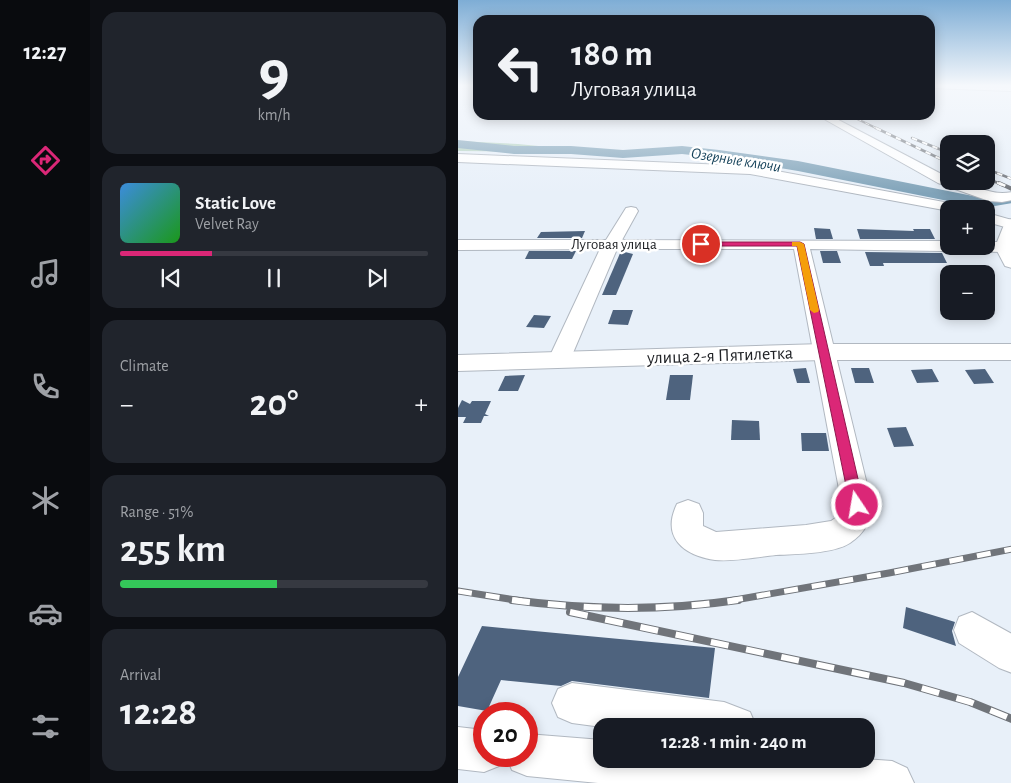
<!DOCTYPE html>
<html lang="en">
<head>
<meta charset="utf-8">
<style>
  body { margin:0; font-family:"Alegreya Sans",sans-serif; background:#20242c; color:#f1f3f6; height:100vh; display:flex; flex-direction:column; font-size:19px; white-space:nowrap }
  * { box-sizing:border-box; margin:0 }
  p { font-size:16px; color:#9ea1a6 }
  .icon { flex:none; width:28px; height:28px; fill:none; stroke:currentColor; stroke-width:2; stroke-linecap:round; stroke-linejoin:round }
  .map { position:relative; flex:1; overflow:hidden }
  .side { display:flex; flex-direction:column; gap:12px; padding:12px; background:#0d0f14; width:368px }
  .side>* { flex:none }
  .banner { position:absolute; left:15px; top:15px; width:462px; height:105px; border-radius:15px; box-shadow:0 2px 12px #0003; background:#171b24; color:#f1f3f6; overflow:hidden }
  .controls { position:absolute; left:482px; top:135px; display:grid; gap:10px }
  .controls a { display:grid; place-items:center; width:55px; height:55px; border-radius:10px; background:#171b24; box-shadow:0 2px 12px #0003; font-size:25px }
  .speed { position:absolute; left:15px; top:702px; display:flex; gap:10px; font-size:25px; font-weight:700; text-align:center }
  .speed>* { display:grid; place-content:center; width:65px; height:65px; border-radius:50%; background:#171b24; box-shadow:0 2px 12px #0003; line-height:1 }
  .speed .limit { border:8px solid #d22; background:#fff; color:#111 }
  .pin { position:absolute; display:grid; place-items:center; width:42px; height:42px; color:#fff; margin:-21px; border:2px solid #fff; border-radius:50%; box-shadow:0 1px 5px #0007 }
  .me { position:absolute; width:55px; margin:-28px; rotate:348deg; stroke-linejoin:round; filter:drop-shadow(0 0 4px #0008) }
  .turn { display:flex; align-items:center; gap:18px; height:105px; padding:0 15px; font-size:22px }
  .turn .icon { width:65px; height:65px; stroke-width:2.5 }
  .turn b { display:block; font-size:35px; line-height:42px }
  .big { font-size:38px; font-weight:700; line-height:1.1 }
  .side .widget { flex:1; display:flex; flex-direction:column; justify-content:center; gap:8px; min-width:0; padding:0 18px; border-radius:15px; background:#20242c }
  .side .dial { align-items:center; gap:0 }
  .dial b { font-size:65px; line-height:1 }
  .song { display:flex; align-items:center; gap:15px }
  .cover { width:60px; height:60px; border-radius:8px; background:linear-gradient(135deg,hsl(210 70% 55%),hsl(120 70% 35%)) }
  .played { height:5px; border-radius:2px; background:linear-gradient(90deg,#db2777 30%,#363941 30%) }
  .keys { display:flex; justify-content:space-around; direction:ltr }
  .heat { display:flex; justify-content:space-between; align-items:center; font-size:28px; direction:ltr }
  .charge { height:8px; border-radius:4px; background:linear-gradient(90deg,#34c759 51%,#363941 0) }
  .trip { position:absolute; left:135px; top:718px; width:282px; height:50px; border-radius:15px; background:#171b24; box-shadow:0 2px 12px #0003; font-weight:700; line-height:50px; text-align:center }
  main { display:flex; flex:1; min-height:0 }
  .dock { display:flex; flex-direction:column; width:90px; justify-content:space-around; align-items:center; background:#090b0e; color:#9ea1a6 }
  .dock .icon { width:35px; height:35px }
  .dock .on { color:#db2777 }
  .dock b { font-size:22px; color:#f1f3f6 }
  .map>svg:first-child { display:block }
  .green { fill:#b4d2c1 }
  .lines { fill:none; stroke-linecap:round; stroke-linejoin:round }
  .river { fill:#80a3b9; fill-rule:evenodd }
  .building { fill:#4e637e }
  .minor-casing { stroke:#b1b8c1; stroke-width:2 }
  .major-casing { stroke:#b1b8c1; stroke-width:2 }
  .minor { fill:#fff; fill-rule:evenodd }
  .major { fill:#fff; fill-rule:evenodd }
  .rail-far4-casing { stroke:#70747a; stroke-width:2 }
  .rail-far3-casing { stroke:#70747a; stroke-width:2.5 }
  .rail-far2-casing { stroke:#70747a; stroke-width:4 }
  .rail-far1-casing { stroke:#70747a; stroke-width:7 }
  .rail-casing { stroke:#70747a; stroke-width:8 }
  .rail-far4 { stroke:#fff; stroke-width:1; stroke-dasharray:4.5; stroke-linecap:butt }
  .rail-far3 { stroke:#fff; stroke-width:2; stroke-dasharray:5.5; stroke-linecap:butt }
  .rail-far2 { stroke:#fff; stroke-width:2.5; stroke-dasharray:7; stroke-linecap:butt }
  .rail-far1 { stroke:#fff; stroke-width:5; stroke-dasharray:14; stroke-linecap:butt }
  .rail { stroke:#fff; stroke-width:6; stroke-dasharray:18; stroke-linecap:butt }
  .route { fill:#db2777; stroke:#8e194d }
  .slow { fill:#f59e0b }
  .labels { text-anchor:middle; stroke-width:5; stroke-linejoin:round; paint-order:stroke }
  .far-street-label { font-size:15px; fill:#212327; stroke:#fff }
  .far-water-label { font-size:16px; font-style:italic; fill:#123f57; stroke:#fff }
  .street-label { font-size:18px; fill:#212327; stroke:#fff }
</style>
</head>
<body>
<main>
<nav class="dock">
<b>12:27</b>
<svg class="icon on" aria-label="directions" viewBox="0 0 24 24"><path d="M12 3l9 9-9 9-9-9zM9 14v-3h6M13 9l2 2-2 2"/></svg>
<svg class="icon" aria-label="music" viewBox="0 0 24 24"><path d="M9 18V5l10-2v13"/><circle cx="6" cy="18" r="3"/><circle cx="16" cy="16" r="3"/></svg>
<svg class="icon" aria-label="phone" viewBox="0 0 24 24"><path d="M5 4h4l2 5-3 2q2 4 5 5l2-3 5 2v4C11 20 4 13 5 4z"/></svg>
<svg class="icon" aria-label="climate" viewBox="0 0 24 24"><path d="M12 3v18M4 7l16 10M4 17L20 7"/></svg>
<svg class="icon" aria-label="car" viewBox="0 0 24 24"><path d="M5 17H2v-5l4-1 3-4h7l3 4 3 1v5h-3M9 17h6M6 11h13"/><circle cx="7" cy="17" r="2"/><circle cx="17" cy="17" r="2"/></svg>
<svg class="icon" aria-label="filters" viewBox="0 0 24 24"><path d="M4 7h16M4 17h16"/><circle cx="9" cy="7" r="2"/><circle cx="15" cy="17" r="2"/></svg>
</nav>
<section class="side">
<div class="widget dial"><b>9</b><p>km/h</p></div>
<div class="widget">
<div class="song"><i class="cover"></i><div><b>Static Love</b><p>Velvet Ray</p></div></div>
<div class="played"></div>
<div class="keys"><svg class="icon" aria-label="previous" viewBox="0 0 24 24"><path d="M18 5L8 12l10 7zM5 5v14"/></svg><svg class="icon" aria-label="pause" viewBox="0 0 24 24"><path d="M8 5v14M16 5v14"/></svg><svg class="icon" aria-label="next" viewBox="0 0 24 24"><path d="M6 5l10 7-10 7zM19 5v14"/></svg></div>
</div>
<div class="widget"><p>Climate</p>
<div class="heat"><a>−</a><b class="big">20°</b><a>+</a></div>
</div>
<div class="widget"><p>Range · 51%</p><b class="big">255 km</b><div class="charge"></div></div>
<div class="widget"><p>Arrival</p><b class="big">12:28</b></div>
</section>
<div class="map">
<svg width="554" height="783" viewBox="0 0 554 783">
  <rect width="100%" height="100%" fill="#e8f0f9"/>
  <polygon class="green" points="0,141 60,144 111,149 104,152 0,151"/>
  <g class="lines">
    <polygon class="river" points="0,140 56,146 113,146 165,150 224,146 261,150 340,161 525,198 554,193 554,203 525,208 340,171 261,158 224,154 165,158 113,154 56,154 0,148"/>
  </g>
  <g class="building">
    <polygon points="356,228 372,229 375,239 358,239"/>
    <polygon points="399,229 456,231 455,229 472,229 477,239 402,239"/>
    <polygon points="127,231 124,238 79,238 83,232"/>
    <polygon points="71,251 118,251 114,259 67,259"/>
    <polygon points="163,251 175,254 158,295 144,295"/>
    <polygon points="362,251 379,251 383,263 365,263"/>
    <polygon points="407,252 484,253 489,263 425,263 426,266 412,266"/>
    <polygon points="155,310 175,310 170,325 150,324"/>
    <polygon points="76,315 93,316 86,328 68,327"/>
    <polygon points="348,368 352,383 339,383 335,369"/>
    <polygon points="393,368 411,368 416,383 397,383"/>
    <polygon points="474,369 481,382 459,383 453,370"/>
    <polygon points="527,369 536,383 516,384 507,370"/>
    <polygon points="67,375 60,391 40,391 47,376"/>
    <polygon points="212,375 235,375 232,400 208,400"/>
    <polygon points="4,400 12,404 14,401 33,401 27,414 31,416 26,416 23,423 5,423 8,417 0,417 0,408"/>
    <polygon points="274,420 301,421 302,440 273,440"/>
    <polygon points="448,427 456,446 436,447 429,428"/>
    <polygon points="343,433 368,433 371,451 344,451"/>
    <polygon points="448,607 497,622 494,631 498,646 445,628"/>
    <polygon points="24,626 257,648 251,698 114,681 103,686 43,680 29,711 0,706 0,677"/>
  </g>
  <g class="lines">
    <g class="minor-casing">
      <g id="minor">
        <polygon points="472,85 554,85 554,91 473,88"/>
        <polygon points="299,115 310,115 311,116 306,119"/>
        <path d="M359 115H371L491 178V181C514 181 529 197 554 192V200L544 202 531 201 480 183Z"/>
        <polygon points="0,154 292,166 502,205 509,209 491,209 491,211 292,174 0,162"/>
        <path d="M173 207 178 208 180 211 164 240 491 241V246H529V242H547L554 244 553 250 547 252 352 249 414 505C411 523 408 532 392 543 375 554 338 554 318 555 301 557 273 562 257 560 225 555 203 537 219 504L230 500 241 504 245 513V526L258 532 348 525 373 521 382 515 384 505 336 249H159L112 360 109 365 101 367 93 365 90 360 142 249 0 250V240H148L168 208Z"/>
        <polygon points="529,213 554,220 554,229 529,222"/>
        <polygon points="514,612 554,634 554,673 541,668 501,643 496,630 501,617"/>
        <polygon points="114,683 266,702 292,712 298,726 144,727 114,723 100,717 94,703 100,689"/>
        <polygon points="0,727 26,730 26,756 45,756 41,766 26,772 0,769"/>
        <polygon points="69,734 144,740 144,759 406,759 434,761 449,768 456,783 140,783 69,776 54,770 48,756 69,756"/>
      </g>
    </g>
    <g class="major-casing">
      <g id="major">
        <polygon points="554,219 554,268 547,266 537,247 548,220"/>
        <polygon points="365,344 554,344 554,360 365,360 0,371 0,355"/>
      </g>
    </g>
    <use href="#minor" class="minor"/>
    <use href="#major" class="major"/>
    <g class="rail-far4-casing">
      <polyline id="rail-far4" points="391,115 420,129"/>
    </g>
    <g class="rail-far3-casing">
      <g id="rail-far3">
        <polyline points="418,128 491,163"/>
        <polyline points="454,138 491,153"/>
        <polyline points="529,169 554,179"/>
        <polyline points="529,178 544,185"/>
      </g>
    </g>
    <g class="rail-far2-casing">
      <polyline id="rail-far2" points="541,183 554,189"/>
    </g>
    <g class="rail-far1-casing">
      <g id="rail-far1">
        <polyline points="0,591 64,601"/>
        <polyline points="271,601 431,573 554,549"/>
      </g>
    </g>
    <g class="rail-casing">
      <g id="rail">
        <path d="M54 600C129 610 205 611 280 600"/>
        <polyline points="112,612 446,683 512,702 554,719"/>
      </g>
    </g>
    <use href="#rail-far4" class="rail-far4"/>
    <use href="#rail-far3" class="rail-far3"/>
    <use href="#rail-far2" class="rail-far2"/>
    <use href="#rail-far1" class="rail-far1"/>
    <use href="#rail" class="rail"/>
  </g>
  <linearGradient id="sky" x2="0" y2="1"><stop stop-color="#7eadd5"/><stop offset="0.44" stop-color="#f5f8fc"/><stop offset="1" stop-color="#f5f8fc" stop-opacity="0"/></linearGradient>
  <rect width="554" height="194" fill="url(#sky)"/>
  <polygon class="route" points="240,242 342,242 346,244 406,505 404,509 399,511 394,509 392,505 339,246 243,246 239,244"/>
  <polygon class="slow" points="334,242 342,242 346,244 361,310 360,312 356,313 352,310 339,246 334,246"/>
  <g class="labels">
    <g class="far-street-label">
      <text x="156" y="249">Луговая улица</text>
    </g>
    <g class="far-water-label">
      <text transform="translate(278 159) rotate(9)" y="6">Озерные ключи</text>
    </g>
    <g class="street-label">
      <text transform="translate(262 355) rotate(-2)" y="6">улица 2-я Пятилетка</text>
    </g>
  </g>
</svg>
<div class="controls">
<a><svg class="icon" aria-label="layers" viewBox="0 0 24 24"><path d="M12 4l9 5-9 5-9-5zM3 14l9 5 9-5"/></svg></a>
<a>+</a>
<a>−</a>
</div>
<div class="speed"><div class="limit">20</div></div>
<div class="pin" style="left:243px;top:244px;background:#d93025"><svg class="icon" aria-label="arrive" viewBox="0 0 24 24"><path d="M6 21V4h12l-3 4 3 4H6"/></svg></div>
<svg class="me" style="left:399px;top:505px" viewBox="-20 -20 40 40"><circle r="17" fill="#db2777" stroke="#fff" stroke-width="3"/><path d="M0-11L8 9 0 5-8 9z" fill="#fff"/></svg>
<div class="trip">12:28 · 1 min · 240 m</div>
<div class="banner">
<div class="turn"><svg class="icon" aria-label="left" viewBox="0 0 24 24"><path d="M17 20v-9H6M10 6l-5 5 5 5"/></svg><div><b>180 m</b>Луговая улица</div></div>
</div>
</div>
</main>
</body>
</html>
